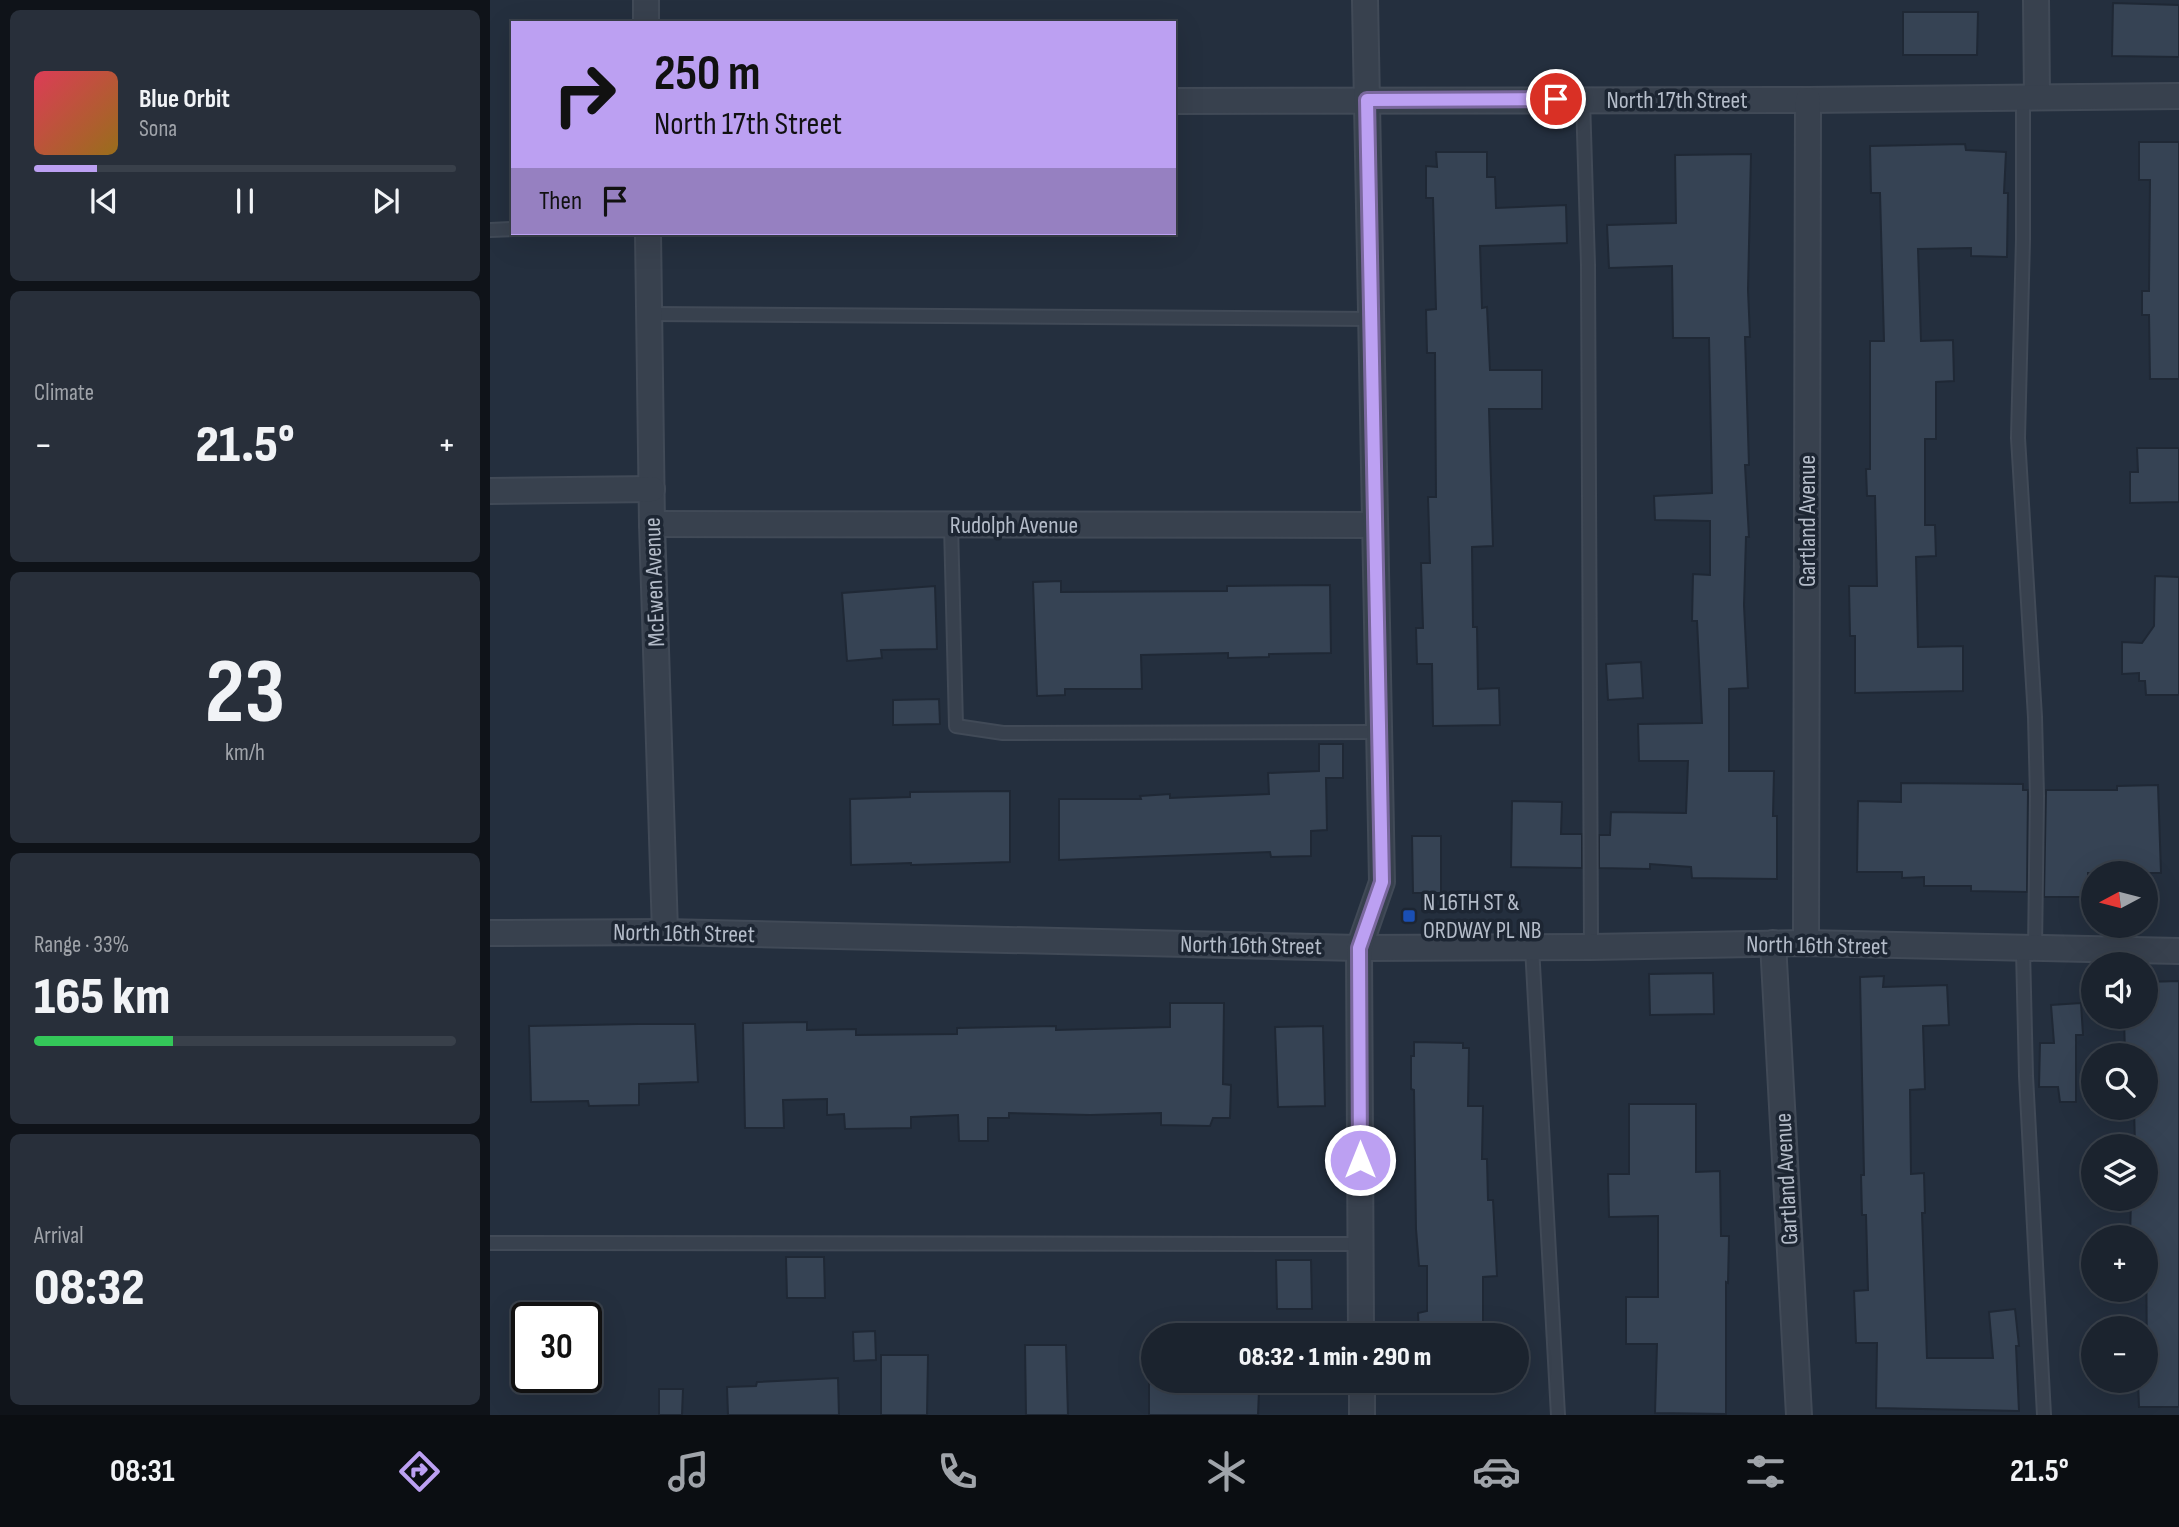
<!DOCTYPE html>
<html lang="en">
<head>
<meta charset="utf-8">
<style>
  body { margin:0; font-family:"Sofia Sans Condensed",sans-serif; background:#282f3a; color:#f1f3f6; height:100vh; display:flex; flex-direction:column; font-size:26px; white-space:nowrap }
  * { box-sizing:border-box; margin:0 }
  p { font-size:23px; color:#a0a4aa }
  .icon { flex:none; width:38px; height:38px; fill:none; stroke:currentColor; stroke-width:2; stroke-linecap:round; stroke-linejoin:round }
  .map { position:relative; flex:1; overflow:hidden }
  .sheet { display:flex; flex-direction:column; gap:10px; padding:10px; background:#0f1319; width:490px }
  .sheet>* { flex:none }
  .hud { position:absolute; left:21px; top:21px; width:665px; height:214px; border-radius:0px; box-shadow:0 7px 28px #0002,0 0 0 2px #39404a; background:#bca0f2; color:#111; overflow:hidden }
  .needle { width:46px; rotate:263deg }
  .fabs { position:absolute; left:1591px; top:861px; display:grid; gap:14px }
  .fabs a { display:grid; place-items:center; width:77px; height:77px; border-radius:50%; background:#1b232e; box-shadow:0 7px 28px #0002,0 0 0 2px #39404a; font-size:35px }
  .speed { position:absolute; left:21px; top:1302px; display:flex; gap:14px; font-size:35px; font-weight:700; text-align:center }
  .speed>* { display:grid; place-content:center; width:91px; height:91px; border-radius:50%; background:#1b232e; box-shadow:0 7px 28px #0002,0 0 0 2px #39404a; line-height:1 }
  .speed .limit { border:4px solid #111; border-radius:10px; background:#fff; color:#111 }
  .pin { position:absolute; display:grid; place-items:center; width:60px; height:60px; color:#fff; margin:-30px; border:4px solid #fff; border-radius:50%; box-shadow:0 2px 7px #0007 }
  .me { position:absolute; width:77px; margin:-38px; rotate:0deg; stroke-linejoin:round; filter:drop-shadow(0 0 5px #0008) }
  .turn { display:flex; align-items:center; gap:24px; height:147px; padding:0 28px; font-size:32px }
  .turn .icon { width:91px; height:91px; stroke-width:2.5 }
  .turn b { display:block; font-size:49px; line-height:60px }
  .then { display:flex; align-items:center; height:66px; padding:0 28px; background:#0003; gap:14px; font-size:26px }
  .big { font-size:52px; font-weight:800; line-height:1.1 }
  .sheet .card { flex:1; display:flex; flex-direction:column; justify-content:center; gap:10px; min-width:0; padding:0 24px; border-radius:10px; background:#282f3a }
  .sheet .dial { align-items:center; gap:0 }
  .dial b { font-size:91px; line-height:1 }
  .song { display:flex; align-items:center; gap:21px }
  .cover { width:84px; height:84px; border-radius:10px; background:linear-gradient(135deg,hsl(350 70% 55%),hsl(40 70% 35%)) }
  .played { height:7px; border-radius:4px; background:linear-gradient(90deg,#bca0f2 15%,#39404a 15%) }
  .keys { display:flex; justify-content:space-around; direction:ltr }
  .heat { display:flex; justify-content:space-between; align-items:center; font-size:38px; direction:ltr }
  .charge { height:10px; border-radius:5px; background:linear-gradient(90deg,#34c759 33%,#39404a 0) }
  .trip { position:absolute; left:651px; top:1323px; width:388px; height:70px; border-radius:35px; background:#1b232e; box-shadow:0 7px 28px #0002,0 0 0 2px #39404a; font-weight:800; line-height:70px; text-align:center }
  .tab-bar { display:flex; height:112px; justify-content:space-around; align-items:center; background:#0b0e12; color:#a0a4aa }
  .tab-bar .icon { width:49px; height:49px }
  .tab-bar .selected { color:#bca0f2 }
  .tab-bar b { font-size:32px; color:#f1f3f6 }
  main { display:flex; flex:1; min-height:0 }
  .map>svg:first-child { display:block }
  .building { fill:#364354; stroke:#1f2835; stroke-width:2 }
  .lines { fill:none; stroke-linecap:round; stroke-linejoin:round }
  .lane-casing { stroke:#414a57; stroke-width:16 }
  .street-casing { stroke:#414a57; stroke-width:28 }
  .lane { stroke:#38414e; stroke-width:12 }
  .street { stroke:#38414e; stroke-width:24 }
  .route-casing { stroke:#7a689d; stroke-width:18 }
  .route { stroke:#bca0f2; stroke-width:12 }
  .transit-dot { fill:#1a4fb4; stroke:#1d2633; stroke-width:2.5 }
  .labels { text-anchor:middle; stroke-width:7; stroke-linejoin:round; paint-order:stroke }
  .street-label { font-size:24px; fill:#b4bcc9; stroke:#1d2633 }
  .poi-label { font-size:24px; fill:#b4bcc9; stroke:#1d2633; text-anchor:start }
</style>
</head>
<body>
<main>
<section class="sheet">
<div class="card">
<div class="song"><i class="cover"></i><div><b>Blue Orbit</b><p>Sona</p></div></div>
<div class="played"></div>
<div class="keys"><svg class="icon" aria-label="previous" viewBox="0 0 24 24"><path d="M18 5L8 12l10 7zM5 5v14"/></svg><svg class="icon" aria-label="pause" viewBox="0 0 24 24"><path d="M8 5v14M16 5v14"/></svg><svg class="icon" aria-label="next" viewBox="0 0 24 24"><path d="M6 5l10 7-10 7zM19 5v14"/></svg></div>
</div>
<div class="card"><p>Climate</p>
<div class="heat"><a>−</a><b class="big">21.5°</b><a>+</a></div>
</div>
<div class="card dial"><b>23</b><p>km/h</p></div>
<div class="card"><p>Range · 33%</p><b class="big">165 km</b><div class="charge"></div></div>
<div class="card"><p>Arrival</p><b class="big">08:32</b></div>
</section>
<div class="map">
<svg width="1689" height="1415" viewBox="0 0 1689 1415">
  <rect width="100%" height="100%" fill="#242f3e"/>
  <g class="building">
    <polygon points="1623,3 1689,5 1689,57 1622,56"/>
    <polygon points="1413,12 1488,12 1487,55 1413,55"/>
    <polygon points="1649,142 1689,142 1689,379 1660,379 1659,315 1652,315 1652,291 1659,291 1660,180 1649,180"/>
    <polygon points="1475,144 1476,150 1516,152 1514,193 1518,193 1517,257 1481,256 1481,248 1428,249 1431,341 1463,340 1464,381 1446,382 1446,439 1435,439 1435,525 1445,525 1446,556 1426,557 1428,647 1473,646 1473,691 1365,693 1365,636 1360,636 1359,586 1387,586 1385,496 1377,496 1376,469 1380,469 1380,341 1394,341 1390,193 1381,193 1380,146"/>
    <polygon points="946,152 997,152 997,177 1005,177 1006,208 1076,205 1077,243 990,246 992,308 997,307 1000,370 1052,370 1052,409 999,409 1003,546 982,547 983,627 987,627 988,689 1009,688 1010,725 943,726 942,664 927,664 926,628 933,628 931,563 940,563 938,497 946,497 945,353 937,353 936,310 946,309 943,198 936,198 936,166 947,167"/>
    <polygon points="1261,154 1258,290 1260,337 1255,337 1259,465 1255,465 1259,537 1256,537 1254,605 1258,688 1239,689 1239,771 1284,771 1283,816 1287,816 1287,879 1202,878 1201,867 1160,864 1160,869 1109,868 1109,835 1120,835 1121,812 1196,813 1198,761 1149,761 1148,724 1212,723 1207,621 1202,621 1203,574 1220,575 1220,521 1165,520 1164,496 1222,493 1219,338 1183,338 1182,266 1119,268 1117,225 1186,223 1185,155"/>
    <polygon points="1647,448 1689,448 1689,502 1640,503 1640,472 1648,472"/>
    <polygon points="1665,576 1689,577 1689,695 1656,695 1655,681 1649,681 1649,673 1632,674 1632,642 1652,643 1664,626"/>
    <polygon points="571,581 571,592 737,591 737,586 840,585 841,653 779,654 779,657 738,658 738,653 651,655 652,689 575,689 575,695 547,696 543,582"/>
    <polygon points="445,586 447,649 391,650 392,658 357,661 352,593"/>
    <polygon points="1151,662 1153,698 1118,700 1116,664"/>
    <polygon points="449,699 450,724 403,725 403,700"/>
    <polygon points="829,744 853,744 853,778 836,778 837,830 821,831 821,856 781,857 780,852 569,860 569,799 651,799 650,796 680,794 680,798 779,794 778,773 829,771"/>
    <polygon points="1411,783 1533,784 1533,790 1538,790 1537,892 1481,891 1481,886 1434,886 1434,877 1412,878 1412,872 1367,872 1368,801 1411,802"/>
    <polygon points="1668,785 1671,873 1598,873 1598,897 1554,897 1556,790 1627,790 1627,786"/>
    <polygon points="520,791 520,862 421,865 421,863 361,865 360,799 420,797 420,792"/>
    <polygon points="1022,801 1072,802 1071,834 1092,834 1092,868 1021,867"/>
    <polygon points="922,836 951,836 951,893 923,893"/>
    <polygon points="1223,973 1224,1014 1160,1015 1159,974"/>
    <polygon points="1394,976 1393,987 1457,985 1459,1025 1433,1026 1435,1089 1420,1090 1421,1174 1434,1173 1435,1213 1432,1213 1437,1358 1503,1358 1499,1312 1525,1309 1529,1346 1526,1346 1529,1411 1386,1408 1387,1343 1366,1343 1364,1291 1378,1290 1376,1215 1372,1215 1371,1175 1374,1175 1370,977"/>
    <polygon points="1689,981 1689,1407 1649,1407 1648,1381 1656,1381 1657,1366 1656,1237 1640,1237 1641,1199 1656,1199 1656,1146 1645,1146 1644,1108 1656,1108 1656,1055 1635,1055 1634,1017 1656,1017 1656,982"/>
    <polygon points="680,1003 734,1003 733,1084 741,1085 740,1118 723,1118 720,1126 671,1125 671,1113 600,1115 519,1113 519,1118 498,1118 498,1141 469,1141 468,1115 421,1117 421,1128 355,1129 354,1114 337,1115 337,1099 293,1100 294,1128 255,1128 253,1023 317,1022 317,1030 366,1029 366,1035 467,1034 467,1028 566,1026 566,1030 680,1027"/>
    <polygon points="1591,1003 1593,1035 1586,1035 1586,1102 1570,1102 1568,1087 1549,1087 1550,1043 1564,1043 1561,1005"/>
    <polygon points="148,1024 205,1024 208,1082 149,1084 149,1105 99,1106 98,1101 41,1102 39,1026"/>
    <polygon points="833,1026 835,1106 788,1107 785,1027"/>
    <polygon points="924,1042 973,1043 973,1048 979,1048 978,1106 993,1106 992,1159 997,1159 998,1200 1003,1200 1007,1276 993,1277 993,1335 929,1335 928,1313 937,1311 937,1266 929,1266 926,1229 924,1090 921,1089 921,1056 924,1056"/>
    <polygon points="1139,1104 1206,1104 1206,1172 1230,1171 1231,1236 1239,1236 1238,1283 1236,1282 1236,1414 1165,1413 1167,1344 1136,1344 1136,1297 1168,1297 1168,1216 1119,1217 1118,1174 1139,1174"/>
    <polygon points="296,1257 334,1257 335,1298 297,1298"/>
    <polygon points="786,1260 821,1260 822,1309 787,1309"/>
    <polygon points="385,1331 386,1360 364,1361 363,1332"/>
    <polygon points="535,1345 576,1345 578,1415 536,1415"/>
    <polygon points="391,1355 438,1355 437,1415 391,1415"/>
    <polygon points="348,1378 349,1415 238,1415 237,1387 266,1386 267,1382"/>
    <polygon points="659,1381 731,1383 731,1381 753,1381 753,1391 769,1391 768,1415 659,1415"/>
    <polygon points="169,1389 193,1389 192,1415 169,1415"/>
  </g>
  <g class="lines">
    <g class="lane-casing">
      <g id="lane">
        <polyline points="1533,96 1533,239 1528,438 1545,717 1547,796 1545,949"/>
        <polyline points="1093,99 1098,265 1101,947"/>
        <polyline points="0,230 23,229"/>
        <polyline points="160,314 881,319"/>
        <polyline points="461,525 466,726 513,733 888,732"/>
        <polyline points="1042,947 1068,1415"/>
        <polyline points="1533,950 1536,1076 1554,1415"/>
        <polyline points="0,1243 871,1244"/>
      </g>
    </g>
    <g class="street-casing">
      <g id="street">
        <polyline points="156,0 156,23"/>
        <polyline points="1546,0 1547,97"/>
        <polyline points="684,101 1318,100 1689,96"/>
        <polyline points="158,233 162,524 175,932"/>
        <polyline points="0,491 162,489"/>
        <polyline points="162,524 885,525"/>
        <polyline points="0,933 175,932 869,948 1101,947 1316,943 1689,951"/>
        <polyline points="1283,943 1309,1415"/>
        <polyline points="1316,943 1318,100"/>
        <polyline points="871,1335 869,948 892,882 875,0"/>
        <polyline points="872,1381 872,1415"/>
      </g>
    </g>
    <use href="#lane" class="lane"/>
    <use href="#street" class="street"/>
  </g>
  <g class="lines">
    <g class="route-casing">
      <polyline id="route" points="870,1160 869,948 892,882 877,100 1066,99"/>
    </g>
    <use href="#route" class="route"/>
  </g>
  <rect class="transit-dot" x="912" y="909" width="14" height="14" rx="3.5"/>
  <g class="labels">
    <g class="street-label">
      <text x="1187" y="108">North 17th Street</text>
      <text transform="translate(1317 521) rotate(-90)" y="8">Gartland Avenue</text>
      <text x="524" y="533">Rudolph Avenue</text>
      <text transform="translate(164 582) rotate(-92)" y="8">McEwen Avenue</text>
      <text transform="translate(194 933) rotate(1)" y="8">North 16th Street</text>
      <text transform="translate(761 945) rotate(1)" y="8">North 16th Street</text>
      <text transform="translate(1327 945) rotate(1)" y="8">North 16th Street</text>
      <text transform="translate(1296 1179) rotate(-93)" y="8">Gartland Avenue</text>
    </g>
    <g class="poi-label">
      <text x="933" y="910">N 16TH ST &amp;<tspan x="933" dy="28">ORDWAY PL NB</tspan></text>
    </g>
  </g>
</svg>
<div class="fabs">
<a><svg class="needle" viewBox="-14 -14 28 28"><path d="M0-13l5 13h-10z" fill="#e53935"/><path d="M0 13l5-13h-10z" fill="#a0a4aa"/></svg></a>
<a><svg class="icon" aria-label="sound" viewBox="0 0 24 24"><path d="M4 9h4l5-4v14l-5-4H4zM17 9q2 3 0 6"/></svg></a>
<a><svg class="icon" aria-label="search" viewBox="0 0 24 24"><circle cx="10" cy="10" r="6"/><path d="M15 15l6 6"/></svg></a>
<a><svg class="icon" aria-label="layers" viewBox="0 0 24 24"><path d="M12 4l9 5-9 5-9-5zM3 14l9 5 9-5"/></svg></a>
<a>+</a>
<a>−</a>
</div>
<div class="speed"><div class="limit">30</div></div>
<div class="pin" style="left:1066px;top:99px;background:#d93025"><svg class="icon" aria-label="arrive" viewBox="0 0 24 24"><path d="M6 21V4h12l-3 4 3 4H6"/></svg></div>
<svg class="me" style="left:870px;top:1160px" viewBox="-20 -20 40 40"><circle r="17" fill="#bca0f2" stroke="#fff" stroke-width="3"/><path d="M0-11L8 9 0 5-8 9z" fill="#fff"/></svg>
<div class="trip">08:32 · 1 min · 290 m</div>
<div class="hud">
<div class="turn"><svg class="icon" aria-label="right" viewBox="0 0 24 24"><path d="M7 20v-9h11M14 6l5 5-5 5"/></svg><div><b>250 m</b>North 17th Street</div></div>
<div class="then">Then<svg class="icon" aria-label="arrive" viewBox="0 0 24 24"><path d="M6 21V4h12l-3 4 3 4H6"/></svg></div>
</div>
</div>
</main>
<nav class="tab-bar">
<b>08:31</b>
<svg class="icon selected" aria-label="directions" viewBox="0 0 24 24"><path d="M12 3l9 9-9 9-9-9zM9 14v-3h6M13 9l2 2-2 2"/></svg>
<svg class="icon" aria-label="music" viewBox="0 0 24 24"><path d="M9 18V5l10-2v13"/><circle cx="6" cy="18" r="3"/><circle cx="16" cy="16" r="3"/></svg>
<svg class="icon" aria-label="phone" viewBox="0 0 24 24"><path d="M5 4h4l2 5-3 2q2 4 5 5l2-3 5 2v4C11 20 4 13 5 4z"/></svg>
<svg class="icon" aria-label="climate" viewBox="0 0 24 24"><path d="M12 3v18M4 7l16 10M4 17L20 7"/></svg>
<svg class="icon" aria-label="car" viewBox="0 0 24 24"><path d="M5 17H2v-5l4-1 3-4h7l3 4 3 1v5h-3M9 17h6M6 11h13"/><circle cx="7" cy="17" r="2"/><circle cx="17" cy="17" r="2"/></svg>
<svg class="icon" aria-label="filters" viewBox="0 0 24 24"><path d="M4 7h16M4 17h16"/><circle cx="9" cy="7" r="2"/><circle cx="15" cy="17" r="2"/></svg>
<b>21.5°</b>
</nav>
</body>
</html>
